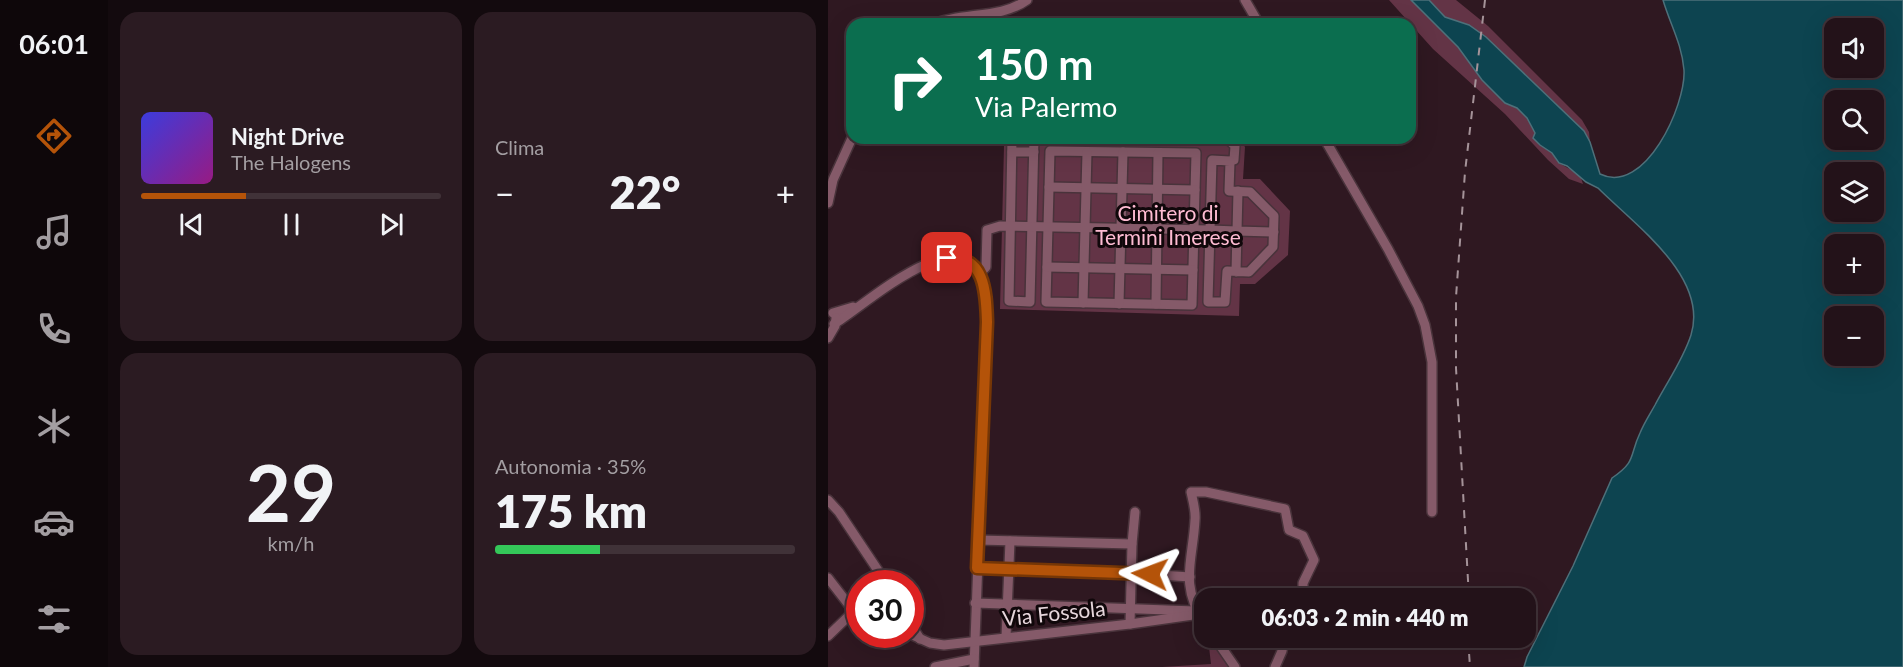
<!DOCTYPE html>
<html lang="it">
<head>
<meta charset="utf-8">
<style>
  body { margin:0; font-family:Lato,sans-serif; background:#2b1b22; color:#f1f3f6; height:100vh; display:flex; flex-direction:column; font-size:22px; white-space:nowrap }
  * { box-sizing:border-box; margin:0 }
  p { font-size:20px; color:#a39ea2 }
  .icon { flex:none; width:33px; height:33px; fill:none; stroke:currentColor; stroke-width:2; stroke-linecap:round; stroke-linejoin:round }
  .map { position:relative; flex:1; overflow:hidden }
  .side { display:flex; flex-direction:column; gap:12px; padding:12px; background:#130a0e; width:720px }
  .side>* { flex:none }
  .hud { position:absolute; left:18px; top:18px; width:570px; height:126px; border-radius:18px; box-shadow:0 6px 24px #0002,0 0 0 2px #403238; background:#0b6e4f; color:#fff; overflow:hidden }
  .buttons { position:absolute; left:996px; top:18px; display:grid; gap:12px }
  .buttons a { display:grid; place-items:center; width:60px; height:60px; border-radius:12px; background:#231219; box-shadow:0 6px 24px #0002,0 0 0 2px #403238; font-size:30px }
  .speed { position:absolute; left:18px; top:570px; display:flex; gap:12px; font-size:30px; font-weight:700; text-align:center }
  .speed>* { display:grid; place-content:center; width:78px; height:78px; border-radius:50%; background:#231219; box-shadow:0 6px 24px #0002,0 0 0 2px #403238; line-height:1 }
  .speed .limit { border:9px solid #d22; background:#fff; color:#111 }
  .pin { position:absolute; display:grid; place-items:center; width:51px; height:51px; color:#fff; margin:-26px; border-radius:12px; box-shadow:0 3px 9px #0006 }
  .me { position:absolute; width:66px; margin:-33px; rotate:273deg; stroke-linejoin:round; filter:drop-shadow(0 0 4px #0008) }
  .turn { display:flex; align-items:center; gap:21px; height:126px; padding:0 30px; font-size:27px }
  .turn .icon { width:78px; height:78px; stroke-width:2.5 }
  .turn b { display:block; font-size:42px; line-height:51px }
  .big { font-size:45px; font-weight:800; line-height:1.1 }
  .side .widget { flex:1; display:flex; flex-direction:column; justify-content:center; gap:9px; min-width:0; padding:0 21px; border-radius:18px; background:#2b1b22 }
  .side .dial { align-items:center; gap:0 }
  .dial b { font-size:78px; line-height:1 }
  .song { display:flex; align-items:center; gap:18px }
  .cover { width:72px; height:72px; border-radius:9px; background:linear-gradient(135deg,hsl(240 70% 55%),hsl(310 70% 35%)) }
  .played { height:6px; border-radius:3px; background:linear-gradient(90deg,#b45309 35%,#403238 35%) }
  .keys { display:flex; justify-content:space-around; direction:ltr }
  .heat { display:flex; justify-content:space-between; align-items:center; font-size:33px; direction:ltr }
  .charge { height:9px; border-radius:4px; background:linear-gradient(90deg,#34c759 35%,#403238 0) }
  .side .tiles { flex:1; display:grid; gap:12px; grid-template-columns:repeat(2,1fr) }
  .trip { position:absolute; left:366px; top:588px; width:342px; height:60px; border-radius:18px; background:#231219; box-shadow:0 6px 24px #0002,0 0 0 2px #403238; font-weight:800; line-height:60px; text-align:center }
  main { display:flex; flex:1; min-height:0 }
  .tab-bar { display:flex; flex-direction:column; width:108px; justify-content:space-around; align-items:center; background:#0e070a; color:#a39ea2 }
  .tab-bar .icon { width:42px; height:42px }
  .tab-bar .selected { color:#b45309 }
  .tab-bar b { font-size:27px; color:#f1f3f6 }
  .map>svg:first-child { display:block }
  .green { fill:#633446 }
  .water { fill:#0d4450; stroke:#4e707a; stroke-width:1.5; fill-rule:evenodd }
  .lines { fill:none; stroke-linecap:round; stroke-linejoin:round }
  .minor-casing { stroke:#49333b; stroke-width:12 }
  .minor { stroke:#855a69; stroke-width:9 }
  .rail { stroke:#a59399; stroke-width:2; stroke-dasharray:8 8; stroke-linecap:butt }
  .route-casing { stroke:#753606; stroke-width:15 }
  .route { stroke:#b45309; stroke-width:10 }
  .labels { text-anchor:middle; stroke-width:6; stroke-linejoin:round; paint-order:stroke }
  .park-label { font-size:21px; fill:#ffbcd3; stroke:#10070a }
  .street-label { font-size:21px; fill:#e6d6db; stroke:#10070a }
</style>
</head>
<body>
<main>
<nav class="tab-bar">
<b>06:01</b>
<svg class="icon selected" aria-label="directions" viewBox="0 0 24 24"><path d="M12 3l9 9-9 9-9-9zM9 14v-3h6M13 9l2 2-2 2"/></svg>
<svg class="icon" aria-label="music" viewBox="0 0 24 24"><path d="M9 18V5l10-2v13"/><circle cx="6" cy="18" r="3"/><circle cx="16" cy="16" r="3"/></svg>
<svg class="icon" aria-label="phone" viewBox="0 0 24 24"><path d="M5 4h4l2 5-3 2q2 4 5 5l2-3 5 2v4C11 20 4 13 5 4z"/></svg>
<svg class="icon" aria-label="climate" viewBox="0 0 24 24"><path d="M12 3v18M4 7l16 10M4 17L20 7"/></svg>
<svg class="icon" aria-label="car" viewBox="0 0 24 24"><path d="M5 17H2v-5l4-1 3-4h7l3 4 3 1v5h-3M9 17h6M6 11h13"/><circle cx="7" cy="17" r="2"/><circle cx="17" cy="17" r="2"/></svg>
<svg class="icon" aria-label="filters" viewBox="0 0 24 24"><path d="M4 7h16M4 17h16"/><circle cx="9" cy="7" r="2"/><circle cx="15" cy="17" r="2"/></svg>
</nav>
<section class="side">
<div class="tiles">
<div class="widget">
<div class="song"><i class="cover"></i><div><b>Night Drive</b><p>The Halogens</p></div></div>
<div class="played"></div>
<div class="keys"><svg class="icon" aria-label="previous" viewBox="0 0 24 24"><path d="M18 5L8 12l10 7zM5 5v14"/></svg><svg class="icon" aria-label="pause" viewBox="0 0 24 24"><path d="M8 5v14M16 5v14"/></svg><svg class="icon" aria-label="next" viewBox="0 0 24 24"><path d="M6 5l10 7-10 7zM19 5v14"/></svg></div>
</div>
<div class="widget"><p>Clima</p>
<div class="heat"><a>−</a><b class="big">22°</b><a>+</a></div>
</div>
<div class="widget dial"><b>29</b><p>km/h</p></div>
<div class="widget"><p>Autonomia · 35%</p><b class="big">175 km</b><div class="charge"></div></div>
</div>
</section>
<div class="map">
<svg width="1075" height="667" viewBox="0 0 1075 667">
  <rect width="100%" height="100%" fill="#2f1821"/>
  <g class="green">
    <polygon points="561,0 583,0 630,47 654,80 677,103 689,108 699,118 707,133 705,138 712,145 724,153 731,163 752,175 755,184 741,179 720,160 677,114 605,49"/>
    <polygon points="601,0 628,0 660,26 754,120 761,132 762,142 756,131 658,37 641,25 617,17"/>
    <polygon points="170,138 411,138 417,147 415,179 432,179 462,211 460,255 427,284 412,284 411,316 172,309 176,146 171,145"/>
    <polygon points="388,646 401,667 334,667 383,664 381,647"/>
  </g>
  <path class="water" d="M583 0H601L617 17 641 25 658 37 756 131 762 142 772 174C817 196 858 105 856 70 854 44 842 24 835 0H1075V667H696L699 657 745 566 784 478C809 461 801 456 812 433 816 423 822 414 827 405 839 382 855 360 863 335 881 277 807 225 770 188L758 182 739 166 731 163 724 153 712 145 705 138 707 133 699 118 689 108 677 103 654 80 630 47ZM1006 28H1046V68H1006ZM1006 100H1046V140H1006ZM1006 172H1046V212H1006ZM1006 244H1046V284H1006ZM1006 316H1046V356H1006Z"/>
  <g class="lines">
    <g class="minor-casing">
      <g id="minor">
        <polyline points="417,0 431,24"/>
        <path d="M106 24C135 12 173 19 199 0"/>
        <polyline points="184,138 181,301 202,302 206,138"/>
        <polyline points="388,138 400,139 407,146 406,160 402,161"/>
        <polyline points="496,138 560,249 590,306 597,325 604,362 604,512"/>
        <polygon points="222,151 368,153 364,305 218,302"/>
        <polyline points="184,152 206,152"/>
        <polyline points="221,187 367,190"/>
        <polyline points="410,191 409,231 446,232"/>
        <polyline points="0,203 5,180 24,138"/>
        <polyline points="219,267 365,270"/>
        <polyline points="151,274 158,267 159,230 172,226 382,230 380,302 397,302 399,271 421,272 445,247 446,216 422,192 401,191 402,161 384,160 382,230 409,231 408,272"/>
        <polyline points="255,303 259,152"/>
        <polyline points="291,304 295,152"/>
        <polyline points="328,304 330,153"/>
        <polyline points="5,313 25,307"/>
        <path d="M6 324C34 308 128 220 153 276 159 290 158 308 159 322L146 667"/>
        <polyline points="0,338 7,326 8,318"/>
        <polyline points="0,500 11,512 59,584"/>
        <polyline points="150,540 304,544"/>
        <polyline points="149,568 303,573 362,577"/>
        <polyline points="0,578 21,605 30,612"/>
        <polyline points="40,584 48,580 59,583"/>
        <polyline points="147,603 367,611"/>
        <path d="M376 622C351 584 365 560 367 520 368 511 365 501 363 492H378L457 509 461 530 475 536 486 560 475 583V592L473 598"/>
        <polyline points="82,623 92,639"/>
        <polyline points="302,624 304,544 307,512"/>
        <polyline points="82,634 102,643 116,645 302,624 372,614"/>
        <polyline points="0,636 27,610 32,597"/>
        <polyline points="178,637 182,541"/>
        <polyline points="387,638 407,667"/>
        <polyline points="107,667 146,659"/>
        <polyline points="447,667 454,651 456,638"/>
      </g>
    </g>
    <use href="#minor" class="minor"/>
    <g class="rail">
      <polyline points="641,598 628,368 628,297 637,172 657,0"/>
      <polyline points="640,638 642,667"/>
    </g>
  </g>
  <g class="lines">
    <g class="route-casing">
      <path id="route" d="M119 258C158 255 158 294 159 322L149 568 322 574"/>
    </g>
    <use href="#route" class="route"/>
  </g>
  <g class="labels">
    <g class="park-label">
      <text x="340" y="221">Cimitero di<tspan x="340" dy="24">Termini Imerese</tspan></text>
    </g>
    <g class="street-label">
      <text transform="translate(226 614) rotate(-6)" y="7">Via Fossola</text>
    </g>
  </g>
</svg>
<div class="buttons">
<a><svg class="icon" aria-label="sound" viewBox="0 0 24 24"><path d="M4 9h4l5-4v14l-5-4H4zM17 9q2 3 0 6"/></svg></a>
<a><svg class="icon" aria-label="search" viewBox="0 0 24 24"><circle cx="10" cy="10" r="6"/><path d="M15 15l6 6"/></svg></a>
<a><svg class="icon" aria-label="layers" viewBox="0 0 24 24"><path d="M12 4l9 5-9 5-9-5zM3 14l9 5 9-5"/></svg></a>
<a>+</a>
<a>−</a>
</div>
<div class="speed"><div class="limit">30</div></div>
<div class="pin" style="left:119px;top:258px;background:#d93025"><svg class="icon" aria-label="arrive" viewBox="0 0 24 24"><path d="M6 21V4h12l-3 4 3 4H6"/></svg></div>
<svg class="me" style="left:322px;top:574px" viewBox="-20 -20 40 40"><path d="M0-17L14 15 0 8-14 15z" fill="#b45309" stroke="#fff" stroke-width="4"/></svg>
<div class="trip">06:03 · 2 min · 440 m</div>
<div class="hud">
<div class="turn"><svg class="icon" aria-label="right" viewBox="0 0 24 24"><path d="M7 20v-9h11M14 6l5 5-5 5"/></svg><div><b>150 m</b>Via Palermo</div></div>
</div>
</div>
</main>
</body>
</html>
